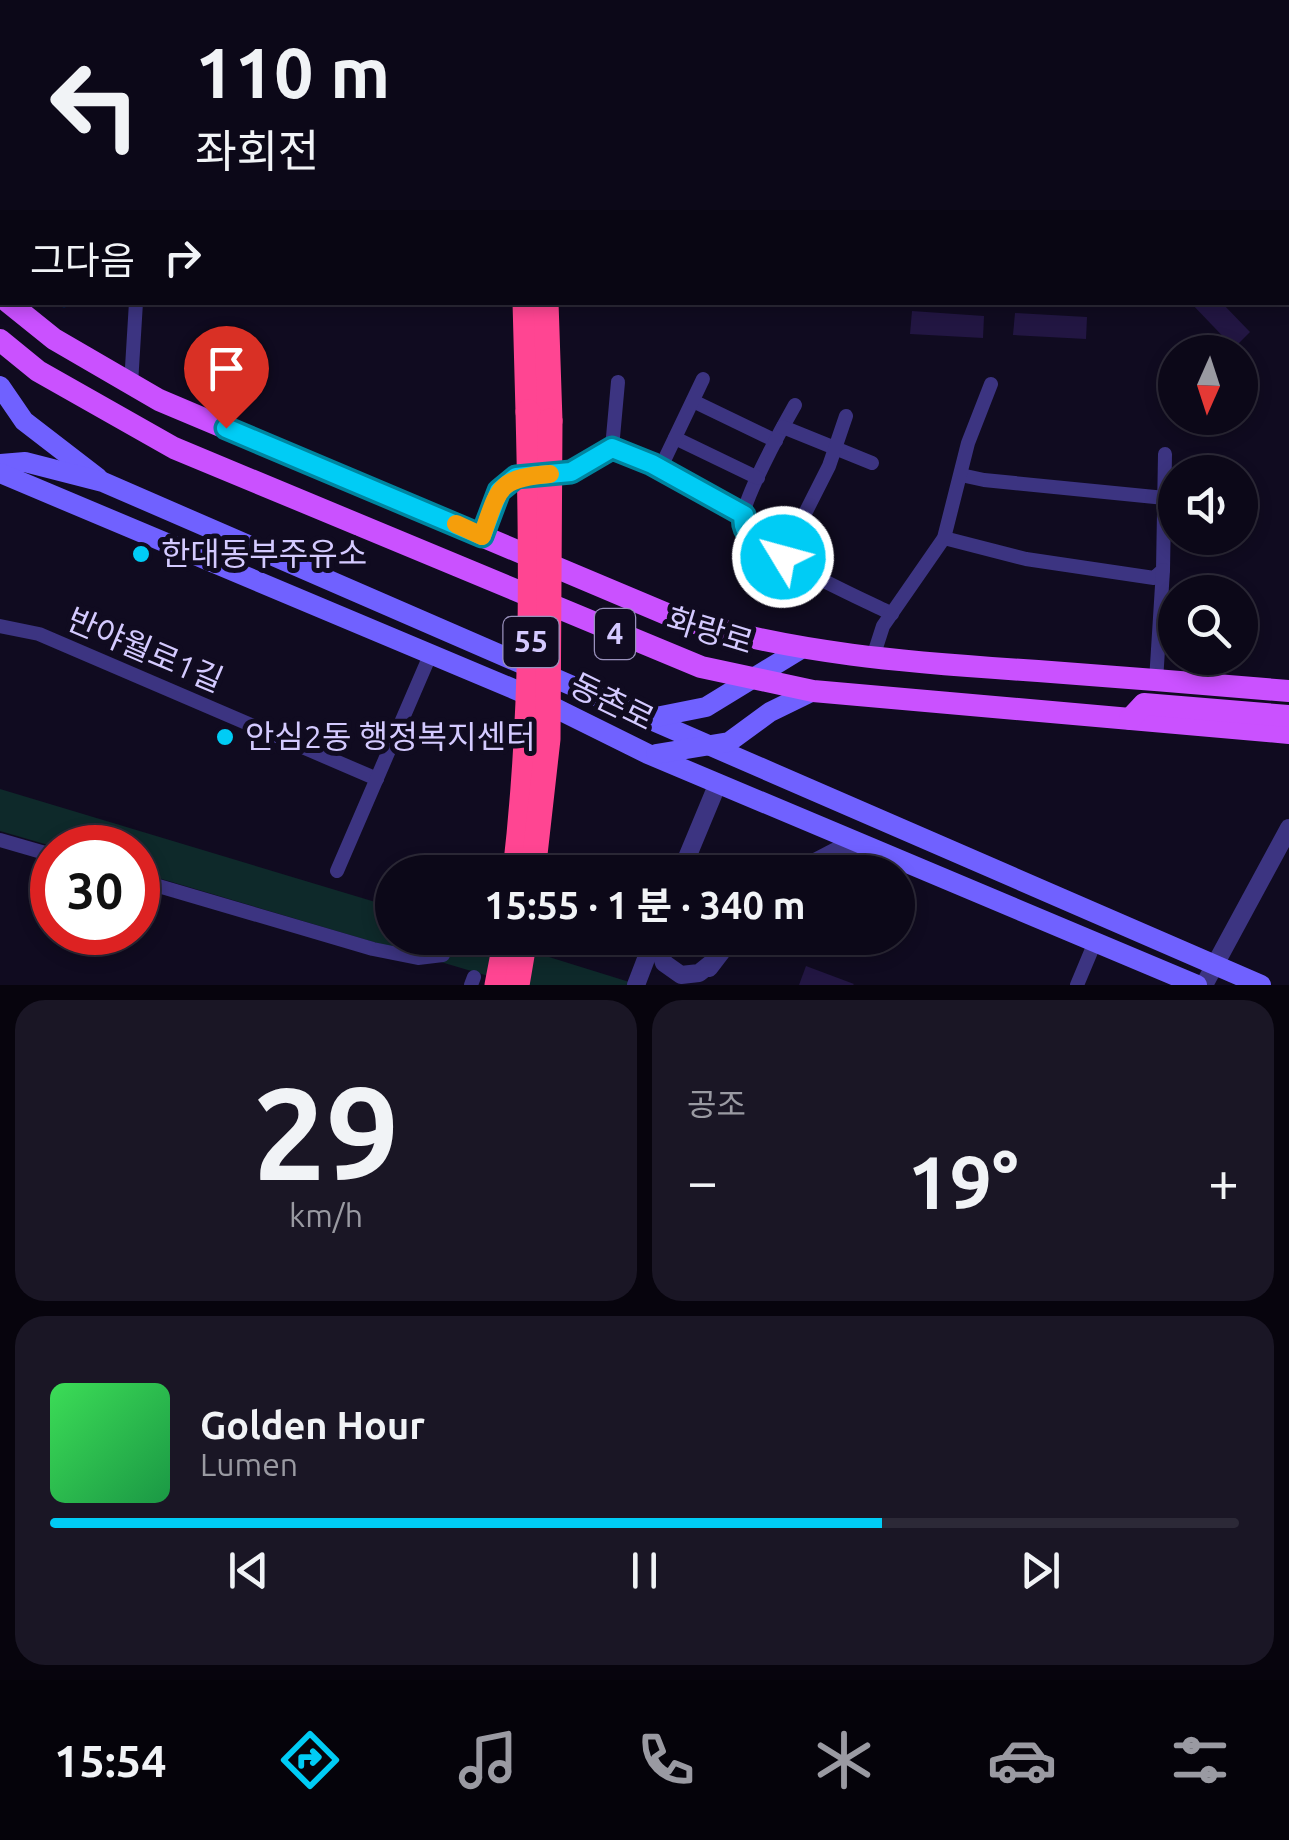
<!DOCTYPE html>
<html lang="ko">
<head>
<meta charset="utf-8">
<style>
  body { margin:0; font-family:Ubuntu,"Noto Sans KR",sans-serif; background:#1a1625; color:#f1f3f6; height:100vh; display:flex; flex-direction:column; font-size:38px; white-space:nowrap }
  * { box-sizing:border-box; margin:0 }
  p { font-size:32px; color:#9a9aa2 }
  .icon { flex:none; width:55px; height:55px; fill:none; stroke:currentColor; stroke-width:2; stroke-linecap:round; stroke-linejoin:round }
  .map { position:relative; height:985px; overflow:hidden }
  .details { display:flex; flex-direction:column; gap:15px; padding:15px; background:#07040d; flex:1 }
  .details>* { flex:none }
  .top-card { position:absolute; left:0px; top:0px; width:1290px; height:305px; box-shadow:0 5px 15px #0003,0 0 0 2px #2c2937; background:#0c0818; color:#f1f3f6; overflow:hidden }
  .needle { width:65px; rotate:183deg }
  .fabs { position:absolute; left:1158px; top:335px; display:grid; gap:20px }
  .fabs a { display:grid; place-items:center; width:100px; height:100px; border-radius:50%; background:#0c0818; box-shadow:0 5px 15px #0003,0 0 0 2px #2c2937; font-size:50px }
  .speed { position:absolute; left:30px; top:825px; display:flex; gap:20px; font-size:50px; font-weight:700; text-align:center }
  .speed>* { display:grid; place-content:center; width:130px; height:130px; border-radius:50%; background:#0c0818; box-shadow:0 5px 15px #0003,0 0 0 2px #2c2937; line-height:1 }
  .speed .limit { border:15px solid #d22; background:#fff; color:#111 }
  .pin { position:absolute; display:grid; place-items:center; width:85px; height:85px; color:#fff; margin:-102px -42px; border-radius:50% 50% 50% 0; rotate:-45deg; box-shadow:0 0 10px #0007 }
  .pin .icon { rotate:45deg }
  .me { position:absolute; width:110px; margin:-55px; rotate:307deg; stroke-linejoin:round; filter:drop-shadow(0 0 8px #0008) }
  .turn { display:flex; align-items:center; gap:35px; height:210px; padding:0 30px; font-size:45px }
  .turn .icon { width:130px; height:130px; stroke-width:2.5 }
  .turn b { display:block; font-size:70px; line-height:85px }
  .then { display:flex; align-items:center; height:95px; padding:0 30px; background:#0003; gap:20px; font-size:38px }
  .big { font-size:75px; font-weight:700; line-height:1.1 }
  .details .widget { flex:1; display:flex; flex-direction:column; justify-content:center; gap:15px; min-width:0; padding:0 35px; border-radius:30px; background:#1a1625 }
  .details .dial { align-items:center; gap:0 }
  .dial b { font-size:130px; line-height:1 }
  .song { display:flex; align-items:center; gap:30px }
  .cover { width:120px; height:120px; border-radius:15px; background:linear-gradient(135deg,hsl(130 70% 55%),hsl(140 70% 35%)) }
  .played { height:10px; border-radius:5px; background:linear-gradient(90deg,#00ccf5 70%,#2c2937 70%) }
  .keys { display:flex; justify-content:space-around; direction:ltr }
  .heat { display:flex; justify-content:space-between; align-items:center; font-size:55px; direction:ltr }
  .details .tiles { flex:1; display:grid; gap:15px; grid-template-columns:1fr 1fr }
  .widget:last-child { grid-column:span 2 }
  .trip { position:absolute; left:375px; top:855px; width:540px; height:100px; border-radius:50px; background:#0c0818; box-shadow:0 5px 15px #0003,0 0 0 2px #2c2937; font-weight:700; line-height:100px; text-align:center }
  .dock { display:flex; height:160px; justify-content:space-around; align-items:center; background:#05030a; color:#9a9aa2 }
  .dock .icon { width:70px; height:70px }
  .dock .active { color:#00ccf5 }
  .dock b { font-size:45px; color:#f1f3f6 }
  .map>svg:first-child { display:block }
  .green { fill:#0e292a }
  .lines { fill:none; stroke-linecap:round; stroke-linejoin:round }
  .stream { stroke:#06173e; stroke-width:4 }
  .building { fill:#221642 }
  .minor { stroke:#3c3481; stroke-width:14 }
  .tertiary { stroke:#3c3481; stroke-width:18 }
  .secondary { stroke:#7061ff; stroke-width:20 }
  .primary { stroke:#ca51ff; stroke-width:22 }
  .motorway { stroke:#ff4592; stroke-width:25 }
  .motorway-bridge { stroke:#ff4592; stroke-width:25 }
  .route-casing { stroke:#00859f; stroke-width:25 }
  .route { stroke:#00ccf5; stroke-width:18 }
  .slow { stroke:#f59e0b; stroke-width:18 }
  .poi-dot { fill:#00ccf5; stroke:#100b20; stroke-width:4 }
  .labels { text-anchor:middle; stroke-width:10; stroke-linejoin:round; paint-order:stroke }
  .shield { fill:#100b20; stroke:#9991bc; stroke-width:2.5 }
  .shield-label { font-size:30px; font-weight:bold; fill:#d4caff }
  .poi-label { font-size:32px; fill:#d4caff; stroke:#100b20; text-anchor:start }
  .street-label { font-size:32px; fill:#d4caff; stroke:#100b20 }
</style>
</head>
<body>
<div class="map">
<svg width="1289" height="985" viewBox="0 0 1289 985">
  <rect width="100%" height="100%" fill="#100b20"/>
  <polygon class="green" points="0,789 392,907 392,938 488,938 639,985 518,985 138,872 138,848 55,847 0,831"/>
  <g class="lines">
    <g class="stream">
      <polyline points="79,2 80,0"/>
      <polyline points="64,306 65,302"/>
    </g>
  </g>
  <g class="building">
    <polygon points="1190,302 1221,302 1250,332 1234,348"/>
    <polygon points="912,311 984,316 983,338 910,334"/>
    <polygon points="1015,313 1087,317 1086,339 1013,335"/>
    <polygon points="806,966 854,984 853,985 799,985"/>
  </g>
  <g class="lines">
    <g class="minor">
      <polyline points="131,384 136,302"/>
      <polyline points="693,401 776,441"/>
      <path d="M795 405C783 426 740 504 742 524 745 548 867 601 892 614"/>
      <polyline points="783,427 872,463"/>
      <polyline points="675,438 758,478"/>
      <polyline points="612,448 618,382"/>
      <polyline points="660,469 703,379"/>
      <polyline points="961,475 984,480 1165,498"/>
      <polyline points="482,535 499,491 516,477 571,472 612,448 652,464 744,515"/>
      <polyline points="944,538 1026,559 1154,578 1163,570 1165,454"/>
      <polyline points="783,557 829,466 846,416"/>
      <polyline points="0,626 39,634 377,779"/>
      <polyline points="873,657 883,626 944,538 968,443 991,384"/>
      <polyline points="1156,681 1163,570"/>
      <polyline points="0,840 52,855"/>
      <polyline points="337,871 431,653"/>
      <polyline points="138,880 373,949 418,958 443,955"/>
      <polyline points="471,985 474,977"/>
      <polyline points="1077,985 1095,942"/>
    </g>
    <g class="tertiary">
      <polyline points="681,872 718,783"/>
      <polyline points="796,872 842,848 869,852"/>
      <polyline points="656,938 664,963 681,975 699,973 714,961"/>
      <polyline points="709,968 732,938"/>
      <polyline points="636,985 654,938"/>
      <polyline points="1204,985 1289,828"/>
    </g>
    <g class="secondary">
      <polyline points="0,386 24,421 98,478"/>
      <polyline points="0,464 25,462 103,482 1261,985"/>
      <polyline points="0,473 535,698 648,754 1197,985"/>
      <polyline points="646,719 706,707 801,649"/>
      <polyline points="656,754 729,742 770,712 813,691"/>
    </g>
    <g class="primary">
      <path d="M8 302 54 339 159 400 669 615C788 654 913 663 1038 671 1122 677 1205 684 1289 691"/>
      <polyline points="0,340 38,371 174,448 701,667 813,691 1289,733"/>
      <polyline points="1130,719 1144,704 1289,716"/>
    </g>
    <g class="motorway">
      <polyline points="517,0 517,2"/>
      <polyline points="536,0 536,2"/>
      <polyline points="1241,0 1241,2"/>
      <polyline points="1288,167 1289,172"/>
      <polyline points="525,302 528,412"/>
      <polyline points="546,302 550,421"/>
      <polyline points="497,985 506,938"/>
      <polyline points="517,985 525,938"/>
    </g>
    <g class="motorway-bridge">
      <path d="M515 872C533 717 532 568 528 412"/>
      <polyline points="533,872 548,739 550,421"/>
    </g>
  </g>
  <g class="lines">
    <g class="route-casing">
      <path id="route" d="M226 428 482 536 499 491 516 477 571 472 612 448 652 464 744 515C739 538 766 546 783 557"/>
    </g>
    <use href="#route" class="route"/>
    <path class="slow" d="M456 524 482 536C499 488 497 478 550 474"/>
  </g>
  <g class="poi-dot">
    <circle cx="141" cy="554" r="10"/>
    <circle cx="225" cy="737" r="10"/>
  </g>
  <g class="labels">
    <g class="shield">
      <rect x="595" y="609" width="40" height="50" rx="8"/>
      <rect x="503.5" y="617" width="55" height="50" rx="8"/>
    </g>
    <g class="shield-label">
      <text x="615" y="644">4</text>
      <text x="531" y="652">55</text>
    </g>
    <g class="poi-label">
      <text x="161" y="565">한대동부주유소</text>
      <text x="245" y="748">안심2동 행정복지센터</text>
    </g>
    <g class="street-label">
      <text transform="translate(710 631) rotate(17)" y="11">화랑로</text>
      <text transform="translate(145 650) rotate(23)" y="11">반야월로1길</text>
      <text transform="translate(612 702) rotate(26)" y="11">동촌로</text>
    </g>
  </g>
</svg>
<div class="fabs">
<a><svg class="needle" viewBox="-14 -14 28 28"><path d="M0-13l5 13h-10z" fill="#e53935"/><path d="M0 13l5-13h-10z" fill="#9a9aa2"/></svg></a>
<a><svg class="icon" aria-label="sound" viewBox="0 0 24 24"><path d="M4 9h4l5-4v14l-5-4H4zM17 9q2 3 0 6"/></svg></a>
<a><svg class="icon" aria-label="search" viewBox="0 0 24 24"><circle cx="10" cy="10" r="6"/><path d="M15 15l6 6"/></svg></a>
</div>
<div class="speed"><div class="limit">30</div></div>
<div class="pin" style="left:226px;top:428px;background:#d93025"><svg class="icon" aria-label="arrive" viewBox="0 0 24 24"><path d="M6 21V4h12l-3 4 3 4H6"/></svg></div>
<svg class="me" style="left:783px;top:557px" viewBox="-20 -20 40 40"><circle r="17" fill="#00ccf5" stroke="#fff" stroke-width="3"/><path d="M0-11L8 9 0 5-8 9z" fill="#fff"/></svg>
<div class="trip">15:55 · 1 분 · 340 m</div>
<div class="top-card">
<div class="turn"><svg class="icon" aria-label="left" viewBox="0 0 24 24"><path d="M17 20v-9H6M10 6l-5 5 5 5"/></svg><div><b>110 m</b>좌회전</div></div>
<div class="then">그다음<svg class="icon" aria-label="right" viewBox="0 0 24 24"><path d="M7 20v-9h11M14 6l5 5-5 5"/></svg></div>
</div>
</div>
<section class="details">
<div class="tiles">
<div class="widget dial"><b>29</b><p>km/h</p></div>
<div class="widget"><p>공조</p>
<div class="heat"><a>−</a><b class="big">19°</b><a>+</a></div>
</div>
<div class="widget">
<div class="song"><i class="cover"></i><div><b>Golden Hour</b><p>Lumen</p></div></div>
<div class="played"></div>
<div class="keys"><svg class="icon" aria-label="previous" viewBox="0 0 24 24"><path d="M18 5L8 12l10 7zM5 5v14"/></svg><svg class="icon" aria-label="pause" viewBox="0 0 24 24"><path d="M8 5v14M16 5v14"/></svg><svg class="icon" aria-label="next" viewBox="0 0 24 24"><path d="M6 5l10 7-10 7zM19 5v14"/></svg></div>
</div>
</div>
</section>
<nav class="dock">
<b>15:54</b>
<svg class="icon active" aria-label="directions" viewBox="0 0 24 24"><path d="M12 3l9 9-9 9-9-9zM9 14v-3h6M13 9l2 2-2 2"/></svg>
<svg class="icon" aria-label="music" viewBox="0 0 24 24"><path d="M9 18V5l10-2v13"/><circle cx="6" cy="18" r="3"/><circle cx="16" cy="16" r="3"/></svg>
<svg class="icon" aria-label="phone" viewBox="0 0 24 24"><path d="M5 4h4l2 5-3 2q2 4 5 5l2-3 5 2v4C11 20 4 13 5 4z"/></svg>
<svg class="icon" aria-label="climate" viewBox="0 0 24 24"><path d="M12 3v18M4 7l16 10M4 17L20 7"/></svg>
<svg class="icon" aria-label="car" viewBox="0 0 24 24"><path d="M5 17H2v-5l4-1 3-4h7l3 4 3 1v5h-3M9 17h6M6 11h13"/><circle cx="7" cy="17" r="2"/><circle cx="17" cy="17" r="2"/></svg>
<svg class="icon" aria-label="filters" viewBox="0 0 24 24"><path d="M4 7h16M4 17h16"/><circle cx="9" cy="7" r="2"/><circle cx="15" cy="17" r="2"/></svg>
</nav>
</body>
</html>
